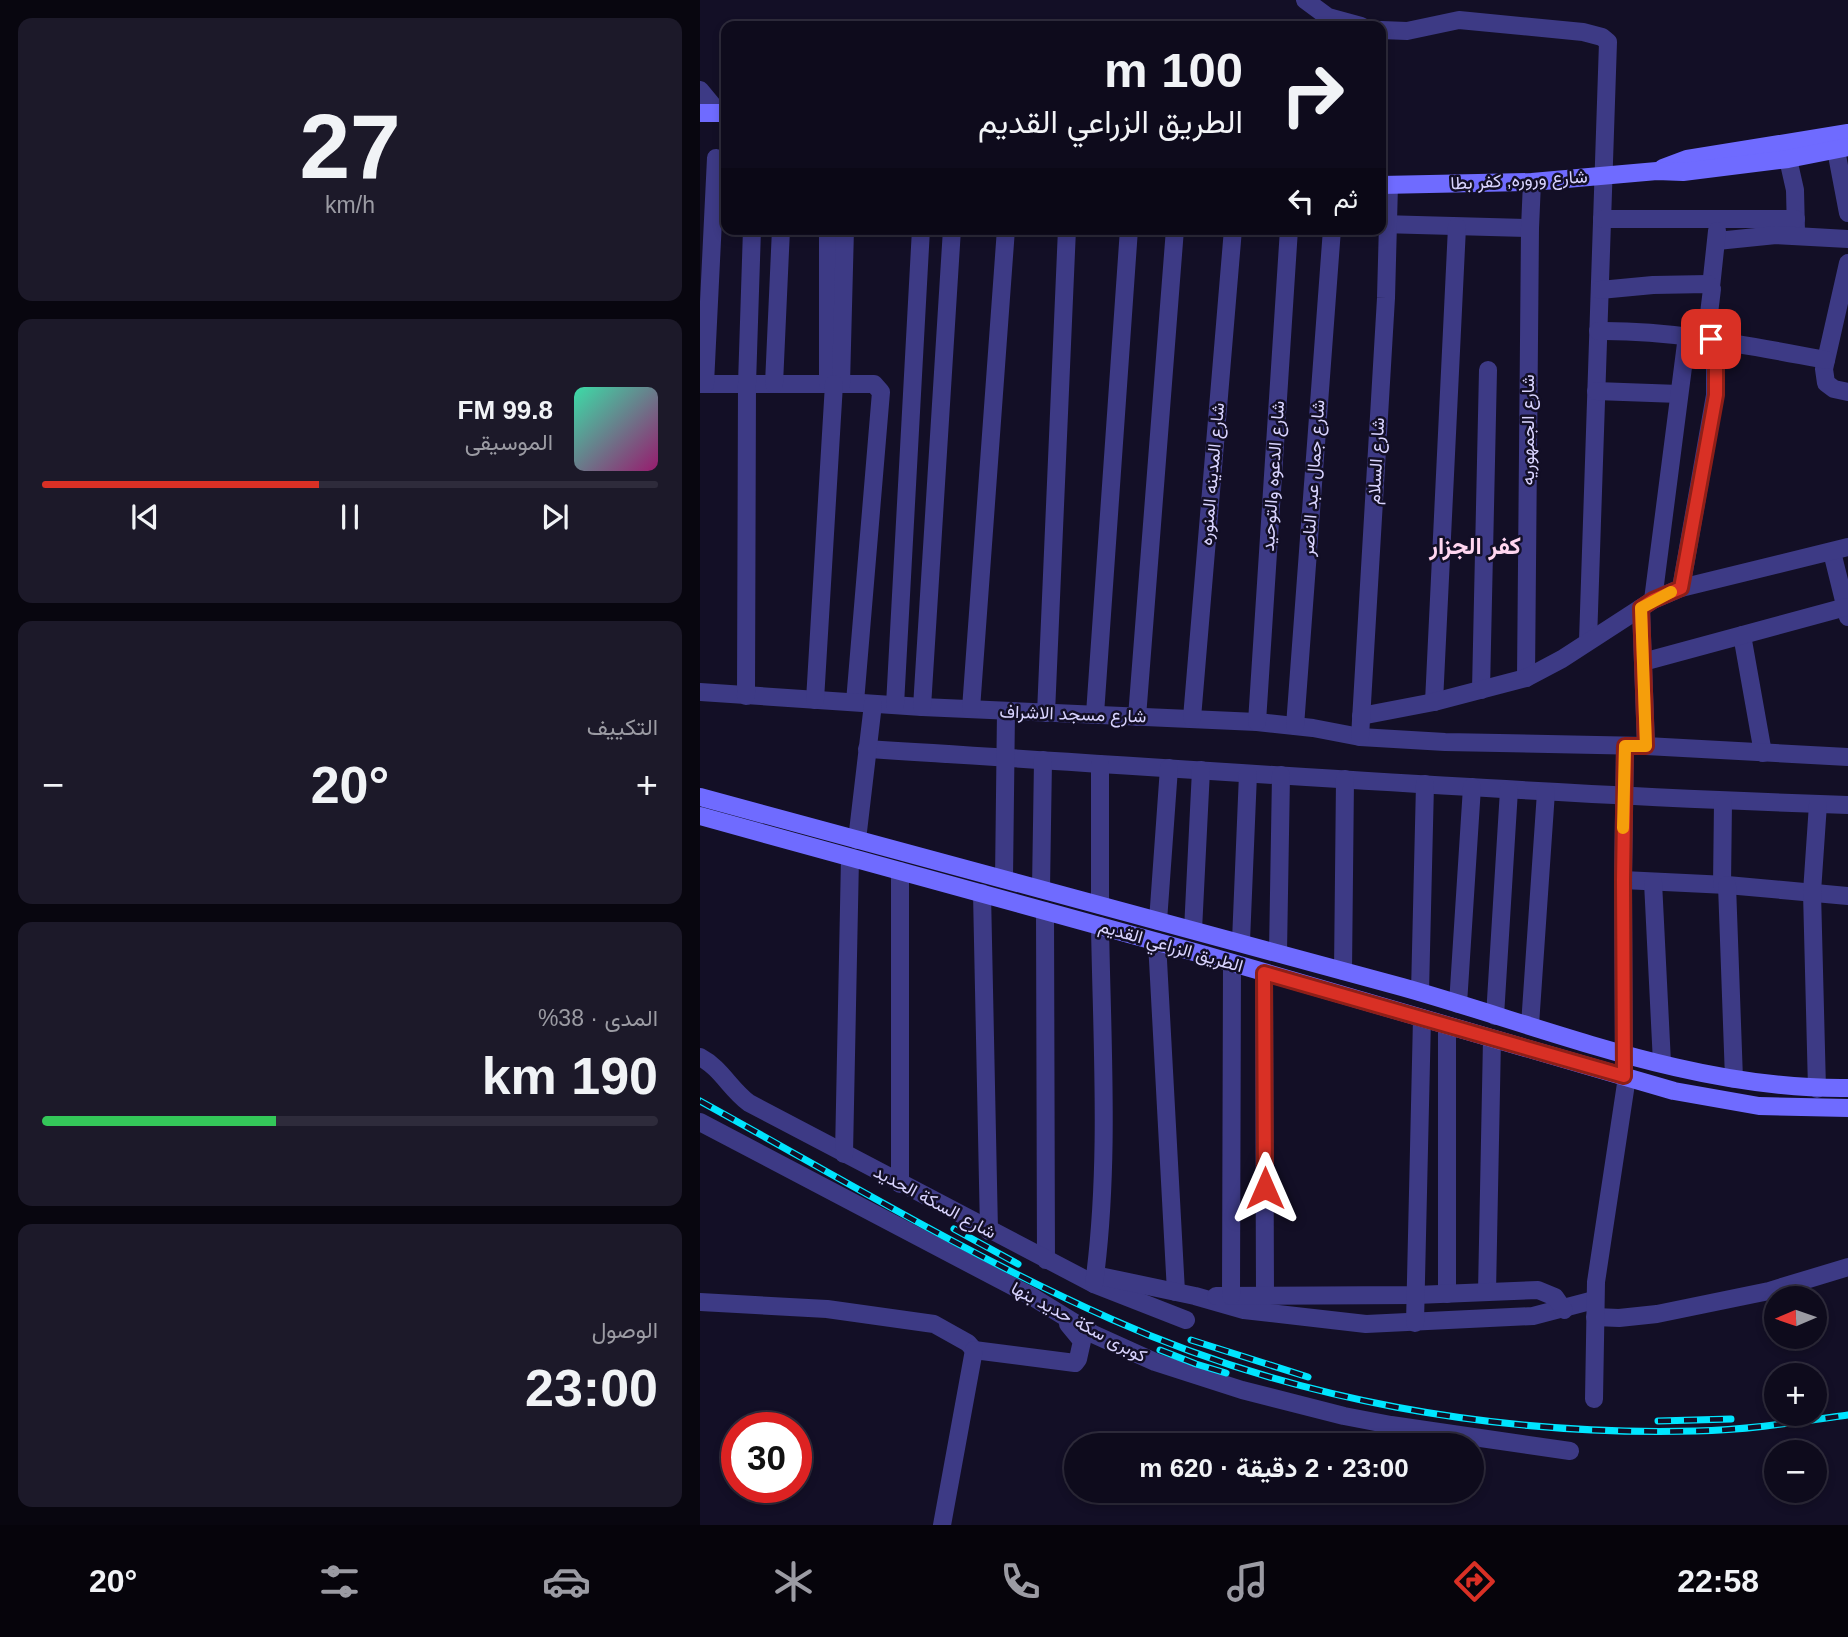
<!DOCTYPE html>
<html lang="ar">
<head>
<meta charset="utf-8">
<style>
  body { margin:0; font-family:Arial,Vazirmatn,sans-serif; background:#1c1929; color:#f1f3f6; direction:rtl; height:100vh; display:flex; flex-direction:column; font-size:26px; white-space:nowrap }
  * { box-sizing:border-box; margin:0 }
  p { font-size:23px; color:#9b9ba3 }
  .icon { flex:none; width:38px; height:38px; fill:none; stroke:currentColor; stroke-width:2; stroke-linecap:round; stroke-linejoin:round }
  .map { position:relative; flex:1; overflow:hidden; direction:ltr }
  .drawer { display:flex; flex-direction:column; gap:18px; padding:18px; background:#08060f; width:700px }
  .drawer>* { flex:none }
  .top-card { position:absolute; left:21px; top:21px; width:665px; height:214px; border-radius:14px; box-shadow:0 4px 10px #0003,0 0 0 2px #2e2b3b; direction:rtl; background:#0e0b1c; color:#f1f3f6; overflow:hidden }
  .needle { width:46px; rotate:268deg }
  .tools { position:absolute; left:1064px; top:1286px; display:grid; gap:14px }
  .tools a { display:grid; place-items:center; width:63px; height:63px; border-radius:50%; background:#0e0b1c; box-shadow:0 4px 10px #0003,0 0 0 2px #2e2b3b; font-size:35px }
  .speed { position:absolute; left:21px; top:1412px; display:flex; gap:14px; font-size:35px; font-weight:700; text-align:center }
  .speed>* { display:grid; place-content:center; width:91px; height:91px; border-radius:50%; background:#0e0b1c; box-shadow:0 4px 10px #0003,0 0 0 2px #2e2b3b; line-height:1 }
  .speed .limit { border:10px solid #d22; background:#fff; color:#111 }
  .pin { position:absolute; display:grid; place-items:center; width:60px; height:60px; color:#fff; margin:-30px; border-radius:14px; box-shadow:0 4px 10px #0006 }
  .me { position:absolute; width:77px; margin:-38px; rotate:0deg; stroke-linejoin:round; filter:drop-shadow(0 0 5px #0008) }
  .turn { display:flex; align-items:center; gap:24px; height:147px; padding:0 28px; font-size:32px }
  .turn .icon { width:91px; height:91px; stroke-width:2.5 }
  .turn b { display:block; font-size:49px; line-height:60px }
  .then { display:flex; align-items:center; height:66px; padding:0 28px; background:#0003; gap:14px; font-size:26px }
  .big { font-size:52px; font-weight:700; line-height:1.1 }
  .drawer .tile { flex:1; display:flex; flex-direction:column; justify-content:center; gap:10px; min-width:0; padding:0 24px; border-radius:14px; background:#1c1929 }
  .drawer .dial { align-items:center; gap:0 }
  .dial b { font-size:91px; line-height:1 }
  .song { display:flex; align-items:center; gap:21px }
  .cover { width:84px; height:84px; border-radius:10px; background:linear-gradient(135deg,hsl(160 70% 55%),hsl(320 70% 35%)) }
  .played { height:7px; border-radius:4px; background:linear-gradient(90deg,#d93025 45%,#2e2b3b 45%) }
  .keys { display:flex; justify-content:space-around; direction:ltr }
  .heat { display:flex; justify-content:space-between; align-items:center; font-size:38px; direction:ltr }
  .charge { height:10px; border-radius:5px; background:linear-gradient(90deg,#34c759 38%,#2e2b3b 0) }
  .trip { position:absolute; left:364px; top:1433px; width:420px; height:70px; border-radius:35px; background:#0e0b1c; box-shadow:0 4px 10px #0003,0 0 0 2px #2e2b3b; font-weight:700; line-height:70px; text-align:center; direction:rtl }
  .tabs { display:flex; height:112px; justify-content:space-around; align-items:center; background:#06040b; color:#9b9ba3 }
  .tabs .icon { width:49px; height:49px }
  .tabs .current { color:#d93025 }
  .tabs b { font-size:32px; color:#f1f3f6 }
  main { display:flex; flex:1; min-height:0 }
  .map>svg:first-child { display:block }
  .lines { fill:none; stroke-linecap:round; stroke-linejoin:round }
  .street { stroke:#3d3a85; stroke-width:18 }
  .secondary { stroke:#6f6bff; stroke-width:18 }
  .rail-casing { stroke:#00e5ff; stroke-width:7 }
  .rail { stroke:#130f26; stroke-width:4.5; stroke-dasharray:13; stroke-linecap:butt }
  .route-casing { stroke:#8d1f18; stroke-width:18 }
  .route { stroke:#d93025; stroke-width:12 }
  .slow { stroke:#f59e0b; stroke-width:12 }
  .labels { text-anchor:middle; stroke-width:5; stroke-linejoin:round; paint-order:stroke }
  .street-label { font-size:18px; fill:#d9d4ff; stroke:#130f26 }
  .district-label { font-size:24px; font-weight:bold; fill:#ffd6f0; stroke:#130f26 }
</style>
</head>
<body>
<main>
<div class="map">
<svg width="1148" height="1525" viewBox="0 0 1148 1525">
  <rect width="100%" height="100%" fill="#130f26"/>
  <g class="lines">
    <g class="street">
      <polyline points="605,0 628,17 661,26"/>
      <polyline points="681,30 707,31 759,20 883,32 902,37 908,42 888,641"/>
      <polyline points="0,90 19,113"/>
      <polyline points="1136,150 1148,213"/>
      <polyline points="1088,159 1095,190 1096,232"/>
      <polyline points="902,219 1096,219"/>
      <polyline points="681,224 830,228"/>
      <polyline points="1017,241 1076,235 1148,239"/>
      <polyline points="1148,263 1124,369 1126,383 1134,389 1148,392"/>
      <polyline points="1011,287 1017,231"/>
      <polyline points="900,290 953,285 1008,284 1012,289 1006,338"/>
      <path d="M898 331C975 330 1050 346 1126 360"/>
      <polyline points="0,384 174,384 181,392 155,702"/>
      <polyline points="5,384 16,158"/>
      <polyline points="74,384 81,229"/>
      <polyline points="128,384 128,229"/>
      <polyline points="141,384 145,229"/>
      <polyline points="896,391 979,394"/>
      <polyline points="1132,552 1148,617"/>
      <polyline points="981,588 1015,395 1015,367 1011,339"/>
      <polyline points="953,600 987,336"/>
      <polyline points="941,608 946,746"/>
      <polyline points="1042,635 1063,753"/>
      <polyline points="943,662 1146,607"/>
      <polyline points="826,678 830,228 832,182"/>
      <polyline points="781,690 788,370"/>
      <polyline points="0,692 222,707 557,722 613,728 660,737 745,742 946,746 1148,757"/>
      <polyline points="46,696 47,384 52,229"/>
      <polyline points="115,700 134,384"/>
      <polyline points="734,702 757,227"/>
      <polyline points="195,705 221,229"/>
      <polyline points="222,707 252,229"/>
      <polyline points="271,709 306,229"/>
      <polyline points="346,713 367,229"/>
      <polyline points="395,714 429,229"/>
      <polyline points="661,716 734,702 826,678 862,659 953,600 981,588 1148,547"/>
      <polyline points="437,717 475,229"/>
      <polyline points="492,718 533,229"/>
      <polyline points="557,722 589,229"/>
      <polyline points="595,726 632,229"/>
      <polyline points="660,737 686,298 689,185"/>
      <path d="M167 749C494 769 821 794 1148 805"/>
      <polyline points="157,840 173,704"/>
      <polyline points="304,879 306,711"/>
      <polyline points="923,880 1027,885 1148,896"/>
      <polyline points="953,882 962,1063"/>
      <polyline points="1022,885 1023,802"/>
      <polyline points="1027,885 1034,1079"/>
      <polyline points="341,889 343,760"/>
      <polyline points="282,893 289,1231"/>
      <polyline points="400,905 400,764"/>
      <polyline points="345,911 346,1260"/>
      <polyline points="458,921 469,768"/>
      <polyline points="493,930 501,770"/>
      <polyline points="541,941 548,774"/>
      <polyline points="457,942 476,1292"/>
      <polyline points="578,952 581,775"/>
      <polyline points="643,971 645,779"/>
      <polyline points="564,973 565,1296"/>
      <polyline points="720,992 725,784"/>
      <polyline points="758,1004 772,787"/>
      <polyline points="795,1016 809,790"/>
      <polyline points="830,1025 846,792"/>
      <path d="M0 1057C21 1068 30 1089 49 1103L394 1284 486 1320"/>
      <polyline points="924,1076 923,880 925,746"/>
      <polyline points="1117,1089 1112,892 1118,804"/>
      <polyline points="0,1122 331,1296 393,1334 455,1362 542,1390 644,1416 691,1425 870,1451"/>
      <polyline points="144,1154 150,858"/>
      <polyline points="200,1184 200,871"/>
      <polyline points="395,1275 495,1296 544,1310 666,1324 833,1316 894,1300"/>
      <path d="M394 1284C410 1166 402 1045 400 926"/>
      <polyline points="787,1292 792,1039"/>
      <polyline points="747,1294 747,1026"/>
      <polyline points="516,1296 716,1295 838,1290 855,1297 864,1310"/>
      <polyline points="531,1296 532,963"/>
      <polyline points="0,1302 127,1309 234,1324 268,1343 274,1350"/>
      <polyline points="895,1317 919,1318 957,1314 1069,1291 1148,1267"/>
      <polyline points="715,1323 722,1018"/>
      <polyline points="274,1350 375,1363 378,1359 382,1341 368,1324"/>
      <polyline points="894,1399 896,1282 927,1077"/>
      <polyline points="242,1525 274,1350"/>
    </g>
    <g class="secondary">
      <polyline points="0,113 26,113"/>
      <polyline points="963,168 987,159 1148,133"/>
      <polyline points="681,185 832,182 957,171 983,172 1088,159 1148,147"/>
      <path d="M0 797C234 862 469 922 702 987 848 1028 994 1090 1148 1088"/>
      <polyline points="0,816 505,955 974,1091 1059,1106 1148,1108"/>
    </g>
    <g class="rail-casing">
      <g id="rail">
        <path d="M0 1101C135 1175 269 1256 411 1319 592 1400 797 1436 996 1431 1047 1430 1098 1422 1148 1415"/>
        <polyline points="254,1229 318,1264"/>
        <polyline points="491,1340 608,1377"/>
        <polyline points="460,1350 496,1364 526,1373"/>
        <polyline points="958,1421 1031,1419"/>
      </g>
    </g>
    <use href="#rail" class="rail"/>
  </g>
  <g class="lines">
    <g class="route-casing">
      <polyline id="route" points="565,1188 564,973 924,1076 923,880 925,746 946,746 941,608 953,600 981,588 1016,395 1016,367 1011,339"/>
    </g>
    <use href="#route" class="route"/>
    <polyline class="slow" points="923,828 925,746 946,746 941,608 971,592"/>
  </g>
  <g class="labels">
    <g class="street-label">
      <text transform="translate(819 180) rotate(-3)" y="6">شارع وروره, كفر بطا</text>
      <text transform="translate(828 430) rotate(-90)" y="6">شارع الجمهوريه</text>
      <text transform="translate(676 461) rotate(-87)" y="6">شارع السلام</text>
      <text transform="translate(512 474) rotate(-85)" y="6">شارع المدينه المنوره</text>
      <text transform="translate(573 476) rotate(-86)" y="6">شارع الدعوه والتوحيد</text>
      <text transform="translate(613 478) rotate(-86)" y="6">شارع جمال عبد الناصر</text>
      <text transform="translate(373 714) rotate(2)" y="6">شارع مسجد الاشراف</text>
      <text transform="translate(471 946) rotate(16)" y="6">الطريق الزراعي القديم</text>
      <text transform="translate(235 1202) rotate(28)" y="6">شارع السكة الحديد</text>
      <text transform="translate(379 1322) rotate(28)" y="6">كوبرى سكة حديد بنها</text>
    </g>
    <g class="district-label">
      <text x="775" y="554">كفر الجزار</text>
    </g>
  </g>
</svg>
<div class="tools">
<a><svg class="needle" viewBox="-14 -14 28 28"><path d="M0-13l5 13h-10z" fill="#e53935"/><path d="M0 13l5-13h-10z" fill="#9b9ba3"/></svg></a>
<a>+</a>
<a>−</a>
</div>
<div class="speed"><div class="limit">30</div></div>
<div class="pin" style="left:1011px;top:339px;background:#d93025"><svg class="icon" aria-label="arrive" viewBox="0 0 24 24"><path d="M6 21V4h12l-3 4 3 4H6"/></svg></div>
<svg class="me" style="left:565px;top:1188px" viewBox="-20 -20 40 40"><path d="M0-17L14 15 0 8-14 15z" fill="#d93025" stroke="#fff" stroke-width="4"/></svg>
<div class="trip">23:00 · 2 دقيقة · 620 m</div>
<div class="top-card">
<div class="turn"><svg class="icon" aria-label="right" viewBox="0 0 24 24"><path d="M7 20v-9h11M14 6l5 5-5 5"/></svg><div><b>100 m</b>الطريق الزراعي القديم</div></div>
<div class="then">ثم<svg class="icon" aria-label="left" viewBox="0 0 24 24"><path d="M17 20v-9H6M10 6l-5 5 5 5"/></svg></div>
</div>
</div>
<section class="drawer">
<div class="tile dial"><b>27</b><p>km/h</p></div>
<div class="tile">
<div class="song"><i class="cover"></i><div><b>99.8 FM</b><p>الموسيقى</p></div></div>
<div class="played"></div>
<div class="keys"><svg class="icon" aria-label="previous" viewBox="0 0 24 24"><path d="M18 5L8 12l10 7zM5 5v14"/></svg><svg class="icon" aria-label="pause" viewBox="0 0 24 24"><path d="M8 5v14M16 5v14"/></svg><svg class="icon" aria-label="next" viewBox="0 0 24 24"><path d="M6 5l10 7-10 7zM19 5v14"/></svg></div>
</div>
<div class="tile"><p>التكييف</p>
<div class="heat"><a>−</a><b class="big">20°</b><a>+</a></div>
</div>
<div class="tile"><p>المدى · 38%</p><b class="big">190 km</b><div class="charge"></div></div>
<div class="tile"><p>الوصول</p><b class="big">23:00</b></div>
</section>
</main>
<nav class="tabs">
<b>22:58</b>
<svg class="icon current" aria-label="directions" viewBox="0 0 24 24"><path d="M12 3l9 9-9 9-9-9zM9 14v-3h6M13 9l2 2-2 2"/></svg>
<svg class="icon" aria-label="music" viewBox="0 0 24 24"><path d="M9 18V5l10-2v13"/><circle cx="6" cy="18" r="3"/><circle cx="16" cy="16" r="3"/></svg>
<svg class="icon" aria-label="phone" viewBox="0 0 24 24"><path d="M5 4h4l2 5-3 2q2 4 5 5l2-3 5 2v4C11 20 4 13 5 4z"/></svg>
<svg class="icon" aria-label="climate" viewBox="0 0 24 24"><path d="M12 3v18M4 7l16 10M4 17L20 7"/></svg>
<svg class="icon" aria-label="car" viewBox="0 0 24 24"><path d="M5 17H2v-5l4-1 3-4h7l3 4 3 1v5h-3M9 17h6M6 11h13"/><circle cx="7" cy="17" r="2"/><circle cx="17" cy="17" r="2"/></svg>
<svg class="icon" aria-label="filters" viewBox="0 0 24 24"><path d="M4 7h16M4 17h16"/><circle cx="9" cy="7" r="2"/><circle cx="15" cy="17" r="2"/></svg>
<b>20°</b>
</nav>
</body>
</html>
